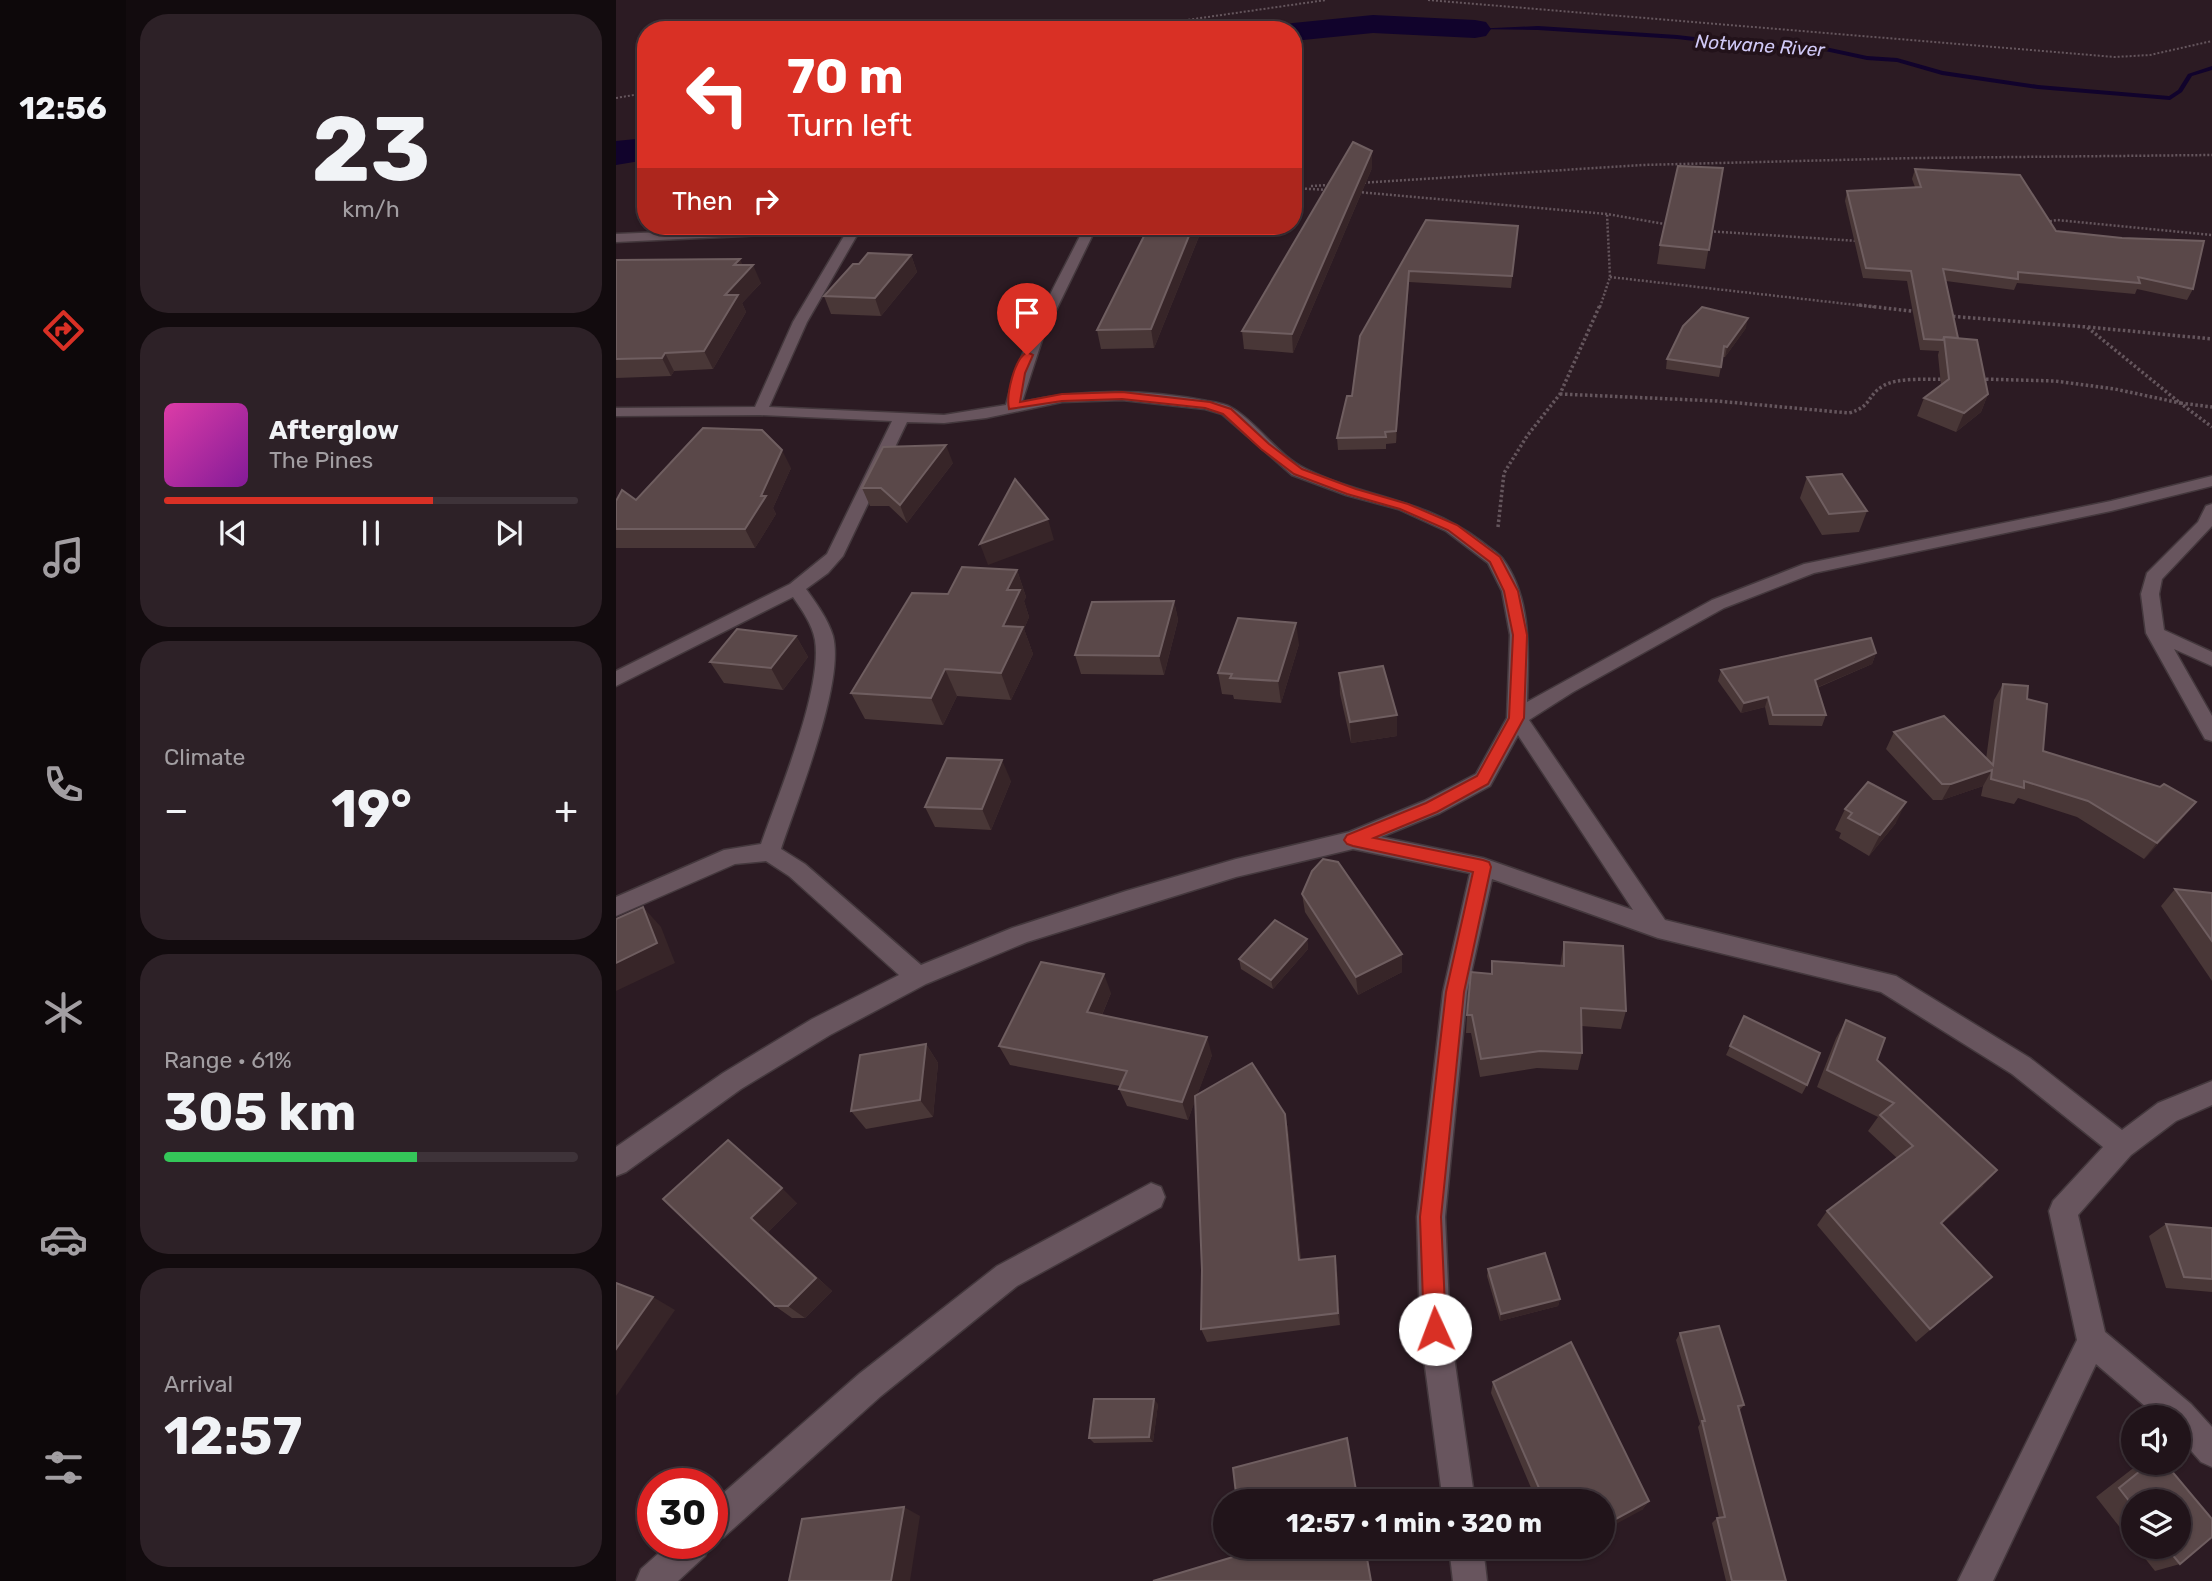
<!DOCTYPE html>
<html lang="en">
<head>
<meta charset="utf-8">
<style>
  body { margin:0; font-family:Rubik,sans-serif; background:#2d2127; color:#f1f3f6; height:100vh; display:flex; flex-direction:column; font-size:26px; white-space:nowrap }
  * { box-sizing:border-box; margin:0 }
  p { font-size:23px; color:#a29ea2 }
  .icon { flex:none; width:38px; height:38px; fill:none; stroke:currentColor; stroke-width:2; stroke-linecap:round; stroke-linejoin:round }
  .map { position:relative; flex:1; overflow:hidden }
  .side { display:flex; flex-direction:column; gap:14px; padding:14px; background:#120b0e; width:490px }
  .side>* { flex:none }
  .hud { position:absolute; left:21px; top:21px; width:665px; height:214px; border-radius:28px; box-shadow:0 2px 5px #0004,0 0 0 2px #3e3339; background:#d93025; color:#fff; overflow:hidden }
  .fabs { position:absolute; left:1505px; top:1405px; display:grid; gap:14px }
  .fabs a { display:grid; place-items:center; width:70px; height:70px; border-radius:50%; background:#21141a; box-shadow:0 2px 5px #0004,0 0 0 2px #3e3339; font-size:35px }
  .speed { position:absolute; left:21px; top:1468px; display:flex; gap:14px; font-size:35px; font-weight:700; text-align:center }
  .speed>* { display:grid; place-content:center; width:91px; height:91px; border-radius:50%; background:#21141a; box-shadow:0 2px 5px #0004,0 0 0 2px #3e3339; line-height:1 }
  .speed .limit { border:10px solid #d22; background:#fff; color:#111 }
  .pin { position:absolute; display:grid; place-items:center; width:60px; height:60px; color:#fff; margin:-72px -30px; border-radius:50% 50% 50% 0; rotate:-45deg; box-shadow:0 0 7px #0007 }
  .pin .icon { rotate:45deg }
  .me { position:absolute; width:77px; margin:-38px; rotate:358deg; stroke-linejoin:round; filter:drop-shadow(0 0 5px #0008) }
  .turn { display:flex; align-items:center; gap:24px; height:147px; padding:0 35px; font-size:32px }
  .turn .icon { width:91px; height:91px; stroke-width:2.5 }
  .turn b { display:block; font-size:49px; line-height:60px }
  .then { display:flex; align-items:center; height:66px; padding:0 35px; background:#0003; gap:14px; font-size:26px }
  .big { font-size:52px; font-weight:700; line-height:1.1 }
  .side .tile { flex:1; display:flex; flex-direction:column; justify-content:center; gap:10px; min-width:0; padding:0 24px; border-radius:28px; background:#2d2127 }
  .side .dial { align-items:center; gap:0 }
  .dial b { font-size:91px; line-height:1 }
  .song { display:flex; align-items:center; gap:21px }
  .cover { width:84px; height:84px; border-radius:10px; background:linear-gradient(135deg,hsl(320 70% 55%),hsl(290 70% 35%)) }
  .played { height:7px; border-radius:4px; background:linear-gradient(90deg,#d93025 65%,#3e3339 65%) }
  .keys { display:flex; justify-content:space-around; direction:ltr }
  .heat { display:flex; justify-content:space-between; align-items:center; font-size:38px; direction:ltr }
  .charge { height:10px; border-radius:5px; background:linear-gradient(90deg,#34c759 61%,#3e3339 0) }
  .trip { position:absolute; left:597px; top:1489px; width:402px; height:70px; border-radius:35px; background:#21141a; box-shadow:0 2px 5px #0004,0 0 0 2px #3e3339; font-weight:700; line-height:70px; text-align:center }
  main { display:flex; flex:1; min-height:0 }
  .tabs { display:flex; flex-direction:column; width:126px; justify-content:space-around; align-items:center; background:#0d080a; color:#a29ea2 }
  .tabs .icon { width:49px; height:49px }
  .tabs .current { color:#d93025 }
  .tabs b { font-size:32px; color:#f1f3f6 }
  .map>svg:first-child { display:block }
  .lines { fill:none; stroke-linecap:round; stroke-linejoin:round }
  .stream { fill:#11032c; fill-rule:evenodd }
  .river { fill:#11032c; fill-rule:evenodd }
  .minor-casing { stroke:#44383d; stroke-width:3 }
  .path-far2 { stroke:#65565d; stroke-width:2; stroke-dasharray:2 2; stroke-linecap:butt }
  .path-far1 { stroke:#65565d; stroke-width:2.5; stroke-dasharray:2 2; stroke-linecap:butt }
  .path { stroke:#65565d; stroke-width:3.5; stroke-dasharray:2.5 2.5; stroke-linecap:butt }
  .minor { fill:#68555e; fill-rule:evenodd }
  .wall { fill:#493737 }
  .shaded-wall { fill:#372528 }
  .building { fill:#5a4849; stroke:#6f5e60; stroke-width:2 }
  .route { fill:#d93025; stroke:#8d1f18; stroke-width:2 }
  .labels { text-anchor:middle; stroke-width:7; stroke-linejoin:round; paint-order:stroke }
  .far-water-label { font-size:19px; font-style:italic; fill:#d0c9f7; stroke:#22121a }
</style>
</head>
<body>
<main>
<nav class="tabs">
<b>12:56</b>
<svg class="icon current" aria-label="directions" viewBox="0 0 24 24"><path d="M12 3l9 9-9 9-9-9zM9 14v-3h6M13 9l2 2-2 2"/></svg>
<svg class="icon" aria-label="music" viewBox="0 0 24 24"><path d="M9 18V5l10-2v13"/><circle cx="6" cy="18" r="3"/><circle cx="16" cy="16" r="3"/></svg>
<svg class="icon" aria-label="phone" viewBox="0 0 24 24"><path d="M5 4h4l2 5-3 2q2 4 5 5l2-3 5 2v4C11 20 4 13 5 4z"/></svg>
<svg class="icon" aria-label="climate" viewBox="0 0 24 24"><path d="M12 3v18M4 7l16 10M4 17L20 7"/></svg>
<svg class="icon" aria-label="car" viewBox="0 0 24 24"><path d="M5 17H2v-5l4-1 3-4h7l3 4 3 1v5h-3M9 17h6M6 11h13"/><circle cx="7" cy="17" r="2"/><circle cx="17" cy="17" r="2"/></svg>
<svg class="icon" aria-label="filters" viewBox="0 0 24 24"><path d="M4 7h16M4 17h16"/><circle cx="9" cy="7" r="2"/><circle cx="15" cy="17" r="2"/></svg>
</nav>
<section class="side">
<div class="tile dial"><b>23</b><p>km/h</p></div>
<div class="tile">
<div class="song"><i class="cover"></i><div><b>Afterglow</b><p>The Pines</p></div></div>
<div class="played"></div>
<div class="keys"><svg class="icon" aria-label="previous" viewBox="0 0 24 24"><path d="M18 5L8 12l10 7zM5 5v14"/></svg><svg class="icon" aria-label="pause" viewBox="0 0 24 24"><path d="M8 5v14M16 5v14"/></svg><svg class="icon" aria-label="next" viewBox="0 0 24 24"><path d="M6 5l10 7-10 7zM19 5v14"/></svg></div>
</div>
<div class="tile"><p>Climate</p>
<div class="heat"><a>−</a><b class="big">19°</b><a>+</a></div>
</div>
<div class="tile"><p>Range · 61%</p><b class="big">305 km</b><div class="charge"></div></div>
<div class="tile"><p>Arrival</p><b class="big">12:57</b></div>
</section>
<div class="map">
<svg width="1596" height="1581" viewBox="0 0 1596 1581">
  <rect width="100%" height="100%" fill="#2c1b23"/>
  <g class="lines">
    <polygon class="stream" points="922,26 1061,35 1157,46 1200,45 1251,56 1281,58 1327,71 1422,85 1553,96 1562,90 1572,74 1596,66 1596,70 1576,76 1566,92 1554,100 1422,89 1326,75 1281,62 1251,60 1200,49 1157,50 1061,39 922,30 856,29"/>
    <g class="river">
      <polygon points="757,15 859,20 870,22 875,29 870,36 859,38 757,33 677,41 677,30 663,30 666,25 677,23"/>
      <polygon points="30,138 30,160 0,165 0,141"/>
    </g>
    <g class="minor-casing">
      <g id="minor">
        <path d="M186 226H264L258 230H244L191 322 153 407 328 415 390 405C406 341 440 285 469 226H481L427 337 406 402C466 389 529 389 591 401 598 402 610 404 616 408 640 421 662 456 690 469 751 499 808 498 866 542 872 547 881 552 886 558 917 599 912 654 911 702L1096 600 1188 564 1495 501 1596 476V486L1495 511 1198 573 1108 608 957 692 913 720 1049 920 1280 976 1414 1058 1506 1130 1542 1103 1596 1081V1105L1560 1121 1515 1155 1462 1215 1489 1332 1575 1404 1596 1427V1467L1585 1462 1563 1437V1418H1543L1480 1364 1377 1581H1342L1461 1340 1433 1211 1437 1201 1487 1147 1396 1074 1265 992 1042 938 876 879 851 992 829 1217 834 1329 859 1502H827L804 1329 801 1217 827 992 854 873 737 849 620 877 411 942 310 984 214 1035 125 1089 10 1172 0 1176V1147L107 1073 196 1019 283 975 173 876 150 861 119 864 0 916V897L108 850 145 844C162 795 207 689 199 640 196 624 186 610 177 597L0 686V671L174 584 211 554 276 421 144 415 0 416V408L139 407 177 322 231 231 0 242V234ZM506 400 589 409 606 414 676 475 730 495 782 509 830 531 872 563 886 591 894 635 891 718 860 774 808 801 733 832 620 859 510 891 396 928 305 965 189 864 165 849C181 800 229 683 217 636 212 619 200 603 190 589L212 573 227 556 291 422 328 423 370 418 446 402ZM902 735 1017 910 867 858 765 837 824 813 874 786Z"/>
        <polygon points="1596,504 1596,526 1546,579 1543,594 1548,630 1596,652 1596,666 1558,649 1596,716 1596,741 1589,739 1530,633 1525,594 1531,573 1582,522 1590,506"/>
        <polygon points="535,1183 545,1187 549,1197 545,1207 401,1286 265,1396 108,1537 96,1541 96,1503 243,1374 381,1266"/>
        <polygon points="53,1544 94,1544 89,1556 62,1581 20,1581 25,1569"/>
        <polygon points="833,1547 867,1547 871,1581 837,1581"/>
      </g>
    </g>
    <g class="path-far2">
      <polyline points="812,0 1499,57 1534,55 1596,41"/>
      <polyline points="501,30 710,0"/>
      <polyline points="0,98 30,93"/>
    </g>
    <g class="path-far1">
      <polyline points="744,183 1026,165 1299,158 1596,155"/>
      <polyline points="695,186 714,185"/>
      <polyline points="677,188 713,190"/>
      <polyline points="742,192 991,214 1054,225"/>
      <polyline points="1430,222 1441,220 1596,235"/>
      <polyline points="1090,231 1242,241"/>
      <polyline points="994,277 1258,307"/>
      <polyline points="984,307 994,277 991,214"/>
    </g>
    <g class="path">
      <polyline points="1243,305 1303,312"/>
      <polyline points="1332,316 1471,327 1564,403 1596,407"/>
      <polyline points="1472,327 1596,339"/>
      <polyline points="1365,379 1439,381 1499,389 1564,403 1596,427"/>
      <path d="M944 394 1101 401 1233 413C1257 406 1250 396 1267 386 1282 377 1310 380 1328 379"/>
      <polyline points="882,527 888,473 911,436 944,394 984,305"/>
    </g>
    <use href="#minor" class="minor"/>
  </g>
  <g class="wall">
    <polygon points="756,168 677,353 628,349 626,331"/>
    <polygon points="1107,168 1089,269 1041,264 1044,245"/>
    <polygon points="1299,169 1440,231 1577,289 1571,300 1521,289 1519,294 1401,283 1398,290 1330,281 1342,338 1372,394 1365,412 1340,432 1301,416 1308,398 1325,385 1322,355 1323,351 1304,350 1291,281 1247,278 1229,201 1231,191 1299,187 1296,179"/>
    <polygon points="810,220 902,226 895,288 793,282 780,443 770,444 770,449 722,450 721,438 736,396"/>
    <polygon points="533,226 585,226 586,229 538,348 485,349 481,330"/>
    <polygon points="295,255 301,272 265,316 215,314 208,296 243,264"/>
    <polygon points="0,260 126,265 145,283 126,303 130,312 97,369 58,371 55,376 0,378"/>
    <polygon points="1130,328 1109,357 1107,357 1103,377 1050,369 1051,359"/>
    <polygon points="337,463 291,523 273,506 254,506 246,488"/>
    <polygon points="175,468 157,508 160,514 139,548 0,548 0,501 20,500"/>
    <polygon points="1191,477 1251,511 1243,532 1206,535 1184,498"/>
    <polygon points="401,570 410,597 408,601 413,617 408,629 417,654 395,700 341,696 327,725 249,719 235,693 332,594"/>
    <polygon points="558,601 562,620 548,675 465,674 459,655"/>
    <polygon points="180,636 192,657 167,690 108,683 94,662"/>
    <polygon points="683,644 665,703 618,699 617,695 606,694 602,673"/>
    <polygon points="1260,653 1256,664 1201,688 1210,715 1206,726 1153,725 1149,707 1125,713 1102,681 1105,670"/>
    <polygon points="723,673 781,736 735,743 724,694"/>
    <polygon points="1387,684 1411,699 1427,751 1566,819 1528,859 1461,817 1402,798 1398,804 1365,796 1367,786 1326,800 1317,800 1270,749 1278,732 1370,759 1378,700"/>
    <polygon points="395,781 375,830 319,827 309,807"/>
    <polygon points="1229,809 1280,823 1253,856 1223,838 1225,833 1219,830"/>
    <polygon points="1559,889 1596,893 1596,981 1545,906"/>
    <polygon points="686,894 786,972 742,995 689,912"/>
    <polygon points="691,939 692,949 657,989 625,969 623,959"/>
    <polygon points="948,942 1010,1011 1005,1029 965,1026 966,1053 962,1070 921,1068 864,1077 855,1033 850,1033 851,1015 875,974 876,961 944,966"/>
    <polygon points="495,993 486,1015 596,1055 581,1095 669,1114 672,1130 685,1260 719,1256 721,1270 724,1325 591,1342 585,1329 586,1270 579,1100 572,1120 511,1106 503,1089 504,1086 394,1065 383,1046"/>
    <polygon points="1128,1016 1191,1085 1186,1094 1110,1055"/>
    <polygon points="1230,1020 1261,1060 1367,1186 1326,1224 1376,1277 1300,1342 1201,1225 1211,1211 1281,1158 1252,1131 1262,1117 1201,1087 1220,1038"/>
    <polygon points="310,1044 322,1063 317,1117 250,1129 235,1111"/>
    <polygon points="47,1199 181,1203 152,1232 216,1291 189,1318 176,1318 159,1306"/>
    <polygon points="1550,1224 1596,1228 1596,1292 1550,1288 1533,1236"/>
    <polygon points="872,1269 944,1299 942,1306 884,1321 871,1276"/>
    <polygon points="1064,1333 1128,1405 1123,1411 1170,1581 1110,1581 1096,1523 1101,1518 1103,1518 1082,1427 1084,1424 1060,1340"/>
    <polygon points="877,1382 1033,1501 1026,1510 987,1502 921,1502 875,1393"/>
    <polygon points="542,1404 537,1442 478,1443 473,1438"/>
    <polygon points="1526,1463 1549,1463 1596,1519 1596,1537 1564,1564 1539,1571 1520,1547 1563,1547 1563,1502 1517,1502 1517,1544 1480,1497 1520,1466"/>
    <polygon points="941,1547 958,1547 944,1555"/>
  </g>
  <g class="shaded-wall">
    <polygon points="756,151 756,168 677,353 676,334"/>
    <polygon points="577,226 585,226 586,229 538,348 535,329"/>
    <polygon points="295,255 301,272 265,316 259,298"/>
    <polygon points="124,259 130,273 137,265 145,283 126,303 130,312 97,369 88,351 109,295 118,265"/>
    <polygon points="793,271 793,282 780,443 780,431"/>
    <polygon points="1132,318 1130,328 1109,357 1111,347"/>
    <polygon points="49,353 58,371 55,376 46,358"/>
    <polygon points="1372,394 1365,412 1340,432 1348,413"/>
    <polygon points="330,445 337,463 291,523 284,505"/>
    <polygon points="166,450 175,468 157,508 160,514 139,548 129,529"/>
    <polygon points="432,519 438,540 372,565 364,544"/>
    <polygon points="401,570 410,597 408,601 413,617 408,629 417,654 395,700 385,673 387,626 391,590"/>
    <polygon points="558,601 562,620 548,675 543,656"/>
    <polygon points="680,623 683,644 665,703 662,681"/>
    <polygon points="180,636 192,657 167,690 155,668"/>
    <polygon points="1260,653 1256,664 1195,690 1199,680"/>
    <polygon points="329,669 341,696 327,725 315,698"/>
    <polygon points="1152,697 1149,707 1125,713 1128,703"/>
    <polygon points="781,715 781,736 735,743 734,722"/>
    <polygon points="386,760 395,781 375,830 366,809"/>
    <polygon points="1376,770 1367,786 1326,800 1335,784"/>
    <polygon points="1290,802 1280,823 1253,856 1264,835"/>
    <polygon points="1580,802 1566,819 1528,859 1541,843"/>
    <polygon points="27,907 45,927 59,963 0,991 0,963"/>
    <polygon points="691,939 692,949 657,989 655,980"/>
    <polygon points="786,954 786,972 742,995 740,977"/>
    <polygon points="488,974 495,993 479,1031 471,1012"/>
    <polygon points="591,1037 596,1055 572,1120 566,1102"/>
    <polygon points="310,1044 322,1063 317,1117 304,1100"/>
    <polygon points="669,1114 672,1130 686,1274 683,1260"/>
    <polygon points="1381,1170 1367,1186 1311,1238 1325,1223"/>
    <polygon points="166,1188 181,1203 152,1232 216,1291 189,1318 172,1306 135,1218"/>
    <polygon points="719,1256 721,1270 724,1325 722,1313"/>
    <polygon points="37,1297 59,1310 0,1396 0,1349"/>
    <polygon points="944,1299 942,1306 884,1321 885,1314"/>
    <polygon points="538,1399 542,1404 537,1442 533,1437"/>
    <polygon points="1033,1501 1026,1510 987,1531 987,1526"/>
    <polygon points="288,1507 304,1516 294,1581 275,1581"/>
    <polygon points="949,1547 958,1547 944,1555"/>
  </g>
  <g class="building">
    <polygon points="737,142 756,151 676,334 626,331"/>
    <polygon points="1062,166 1107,168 1093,250 1044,245"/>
    <polygon points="1299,169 1404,175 1440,231 1506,238 1588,241 1577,289 1522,277 1524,283 1402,272 1402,279 1327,269 1342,338 1328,337 1327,340 1308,339 1295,271 1250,268 1231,191 1305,187"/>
    <polygon points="810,220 902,226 896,276 793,271 780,431 769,432 770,437 721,438 731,396 736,396 744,336"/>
    <polygon points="533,226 577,226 535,329 481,330"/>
    <polygon points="252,253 295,255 259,298 208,296 237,264 243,264"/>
    <polygon points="124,259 118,265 137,265 109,295 122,295 88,351 49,353 46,358 0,359 0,260"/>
    <polygon points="1086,307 1132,318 1111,347 1108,346 1105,367 1051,359 1067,326"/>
    <polygon points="1328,337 1361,340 1372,394 1348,413 1308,398 1333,379"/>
    <polygon points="87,428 146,430 166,450 145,496 150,496 129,529 0,529 0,501 6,490 20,500"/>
    <polygon points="330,445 284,505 265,488 246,488 267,447"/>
    <polygon points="1226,474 1251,511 1213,514 1191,477"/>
    <polygon points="399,479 432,519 364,544"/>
    <polygon points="346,567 401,570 391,590 404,590 387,626 407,627 385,673 329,669 315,698 235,693 296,593 332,594"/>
    <polygon points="558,601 543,656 459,655 476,602"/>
    <polygon points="622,618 680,623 662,681 614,678 616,674 602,673"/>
    <polygon points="121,629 180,636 155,668 94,662"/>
    <polygon points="1255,638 1260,653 1199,680 1210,715 1157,715 1152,697 1128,703 1105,670"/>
    <polygon points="767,666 781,715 734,722 723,673"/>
    <polygon points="1387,684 1412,686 1411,699 1431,704 1427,751 1544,787 1548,784 1580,802 1541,843 1472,801 1408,781 1408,788 1375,779 1376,770 1335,784 1326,784 1278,732 1328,716 1377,765"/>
    <polygon points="331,758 386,760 366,809 309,807"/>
    <polygon points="1252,782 1290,802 1264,835 1232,818 1236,813 1229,809"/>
    <polygon points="707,859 722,862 786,954 740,977 686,894 696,871"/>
    <polygon points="1559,889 1596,893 1596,941"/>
    <polygon points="27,907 41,943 0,963 0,919"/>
    <polygon points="659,920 691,939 655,980 623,959"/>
    <polygon points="948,942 1007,946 1010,1011 965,1008 966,1053 924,1051 865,1059 856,1015 851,1015 855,972 876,974 876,961 948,966"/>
    <polygon points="425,962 488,974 471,1012 591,1037 566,1102 503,1089 511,1071 383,1046"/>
    <polygon points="1128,1016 1204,1053 1191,1085 1114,1046"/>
    <polygon points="1230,1020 1269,1038 1261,1060 1381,1170 1325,1223 1376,1277 1314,1329 1211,1211 1297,1146 1264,1115 1278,1103 1211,1070"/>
    <polygon points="310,1044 304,1100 235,1111 244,1055"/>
    <polygon points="636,1063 669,1114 683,1260 719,1256 722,1313 585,1329 586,1270 579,1096"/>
    <polygon points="112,1140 166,1188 135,1218 200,1278 172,1306 159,1306 47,1199"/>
    <polygon points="1550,1224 1596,1228 1596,1279 1568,1277"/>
    <polygon points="929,1253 944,1299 885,1314 872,1269"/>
    <polygon points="0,1283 37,1297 0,1349"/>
    <polygon points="1103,1326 1128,1405 1122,1406 1170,1581 1116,1581 1101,1518 1109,1517 1086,1421 1089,1421 1064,1333"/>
    <polygon points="955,1342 1033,1501 987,1526 987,1502 929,1502 877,1382"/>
    <polygon points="478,1399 538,1399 533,1437 473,1438"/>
    <polygon points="731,1438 742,1502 621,1502 617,1468"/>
    <polygon points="1534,1463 1549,1463 1596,1519 1596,1537 1564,1564 1550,1547 1563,1547 1563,1502 1517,1502 1517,1506 1503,1488"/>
    <polygon points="288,1507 275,1581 173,1581 186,1519"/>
    <polygon points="626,1547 749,1547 755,1581 537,1581 627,1554"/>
  </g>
  <path class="route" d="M411 352 417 355 409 373 404 402 446 394 506 392 594 402 615 409 653 444 686 469 740 489 792 504 841 525 884 557 902 591 911 635 908 718 872 784 821 812 758 838 867 860 873 862 875 867 848 992 825 1217 830 1329 827 1337 819 1340 811 1337 808 1329 804 1217 830 992 857 872 737 846 731 844 728 840 731 835 810 803 861 776 893 718 897 635 888 591 874 562 832 530 784 509 731 494 678 474 645 449 607 414 589 408 506 399 446 401 393 409C390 395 398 359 411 352Z"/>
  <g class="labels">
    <g class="far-water-label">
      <text transform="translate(1144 45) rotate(4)" y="7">Notwane River</text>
    </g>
  </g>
</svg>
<div class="fabs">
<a><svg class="icon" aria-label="sound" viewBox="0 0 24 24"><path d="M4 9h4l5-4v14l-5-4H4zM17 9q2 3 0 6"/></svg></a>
<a><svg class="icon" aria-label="layers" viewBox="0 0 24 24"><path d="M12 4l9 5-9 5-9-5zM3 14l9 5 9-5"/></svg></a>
</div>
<div class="speed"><div class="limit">30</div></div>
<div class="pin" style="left:411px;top:355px;background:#d93025"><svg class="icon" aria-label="arrive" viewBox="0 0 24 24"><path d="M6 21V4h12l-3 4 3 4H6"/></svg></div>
<svg class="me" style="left:819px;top:1329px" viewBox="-20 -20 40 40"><circle r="19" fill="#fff"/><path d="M0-13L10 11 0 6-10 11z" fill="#d93025"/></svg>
<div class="trip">12:57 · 1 min · 320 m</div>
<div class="hud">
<div class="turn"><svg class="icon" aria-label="left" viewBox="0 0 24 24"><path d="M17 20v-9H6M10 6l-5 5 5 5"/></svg><div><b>70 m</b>Turn left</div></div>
<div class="then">Then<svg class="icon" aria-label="right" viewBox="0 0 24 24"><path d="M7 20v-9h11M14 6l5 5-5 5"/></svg></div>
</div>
</div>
</main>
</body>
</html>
